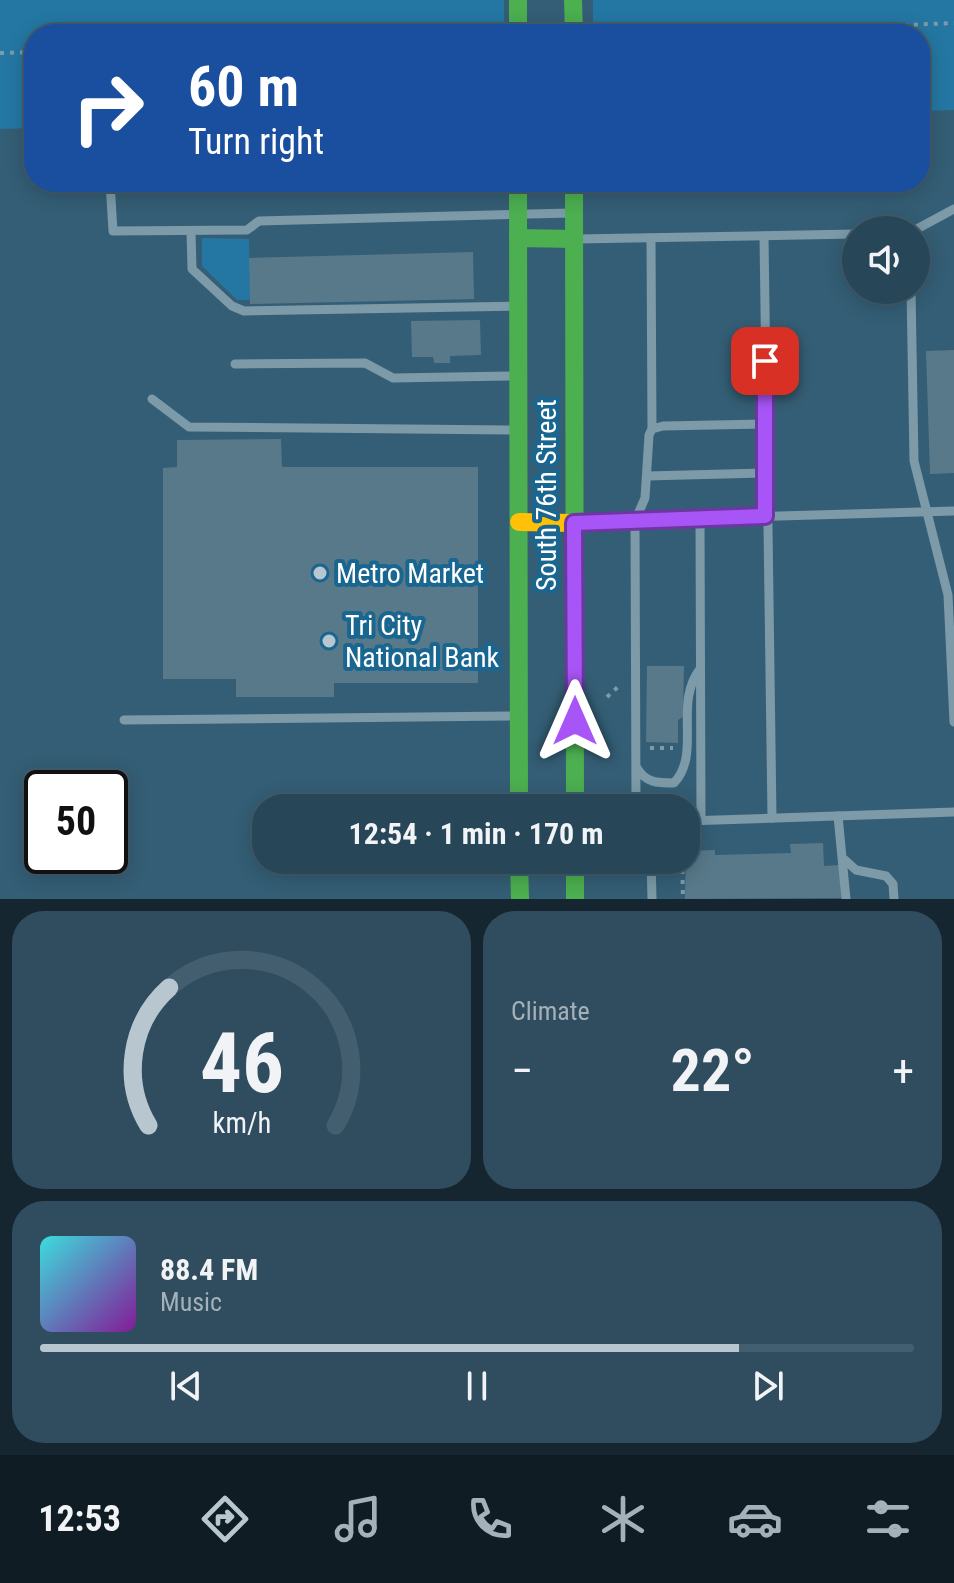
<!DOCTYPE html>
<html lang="en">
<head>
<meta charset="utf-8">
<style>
  body { margin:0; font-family:"Roboto Condensed",sans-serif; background:#2f4d5e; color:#f1f3f6; height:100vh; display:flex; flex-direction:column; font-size:30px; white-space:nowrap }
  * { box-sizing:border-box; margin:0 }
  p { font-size:26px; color:#a4b1ba }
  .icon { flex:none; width:44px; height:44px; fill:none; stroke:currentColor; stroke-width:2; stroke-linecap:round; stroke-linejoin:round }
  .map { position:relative; height:899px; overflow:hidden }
  .drawer { display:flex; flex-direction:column; gap:12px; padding:12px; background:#152630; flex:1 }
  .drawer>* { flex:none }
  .banner { position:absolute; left:24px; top:24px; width:906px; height:168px; border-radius:32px; box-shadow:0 4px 20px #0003,0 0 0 2px #435e6e; background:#1a4fa0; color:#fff; overflow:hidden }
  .buttons { position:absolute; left:842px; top:216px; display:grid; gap:16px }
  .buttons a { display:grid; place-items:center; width:88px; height:88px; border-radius:50%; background:#274658; box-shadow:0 4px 20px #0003,0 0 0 2px #435e6e; font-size:40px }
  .speed { position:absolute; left:24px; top:770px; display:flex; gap:16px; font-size:40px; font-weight:700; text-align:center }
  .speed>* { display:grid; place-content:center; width:104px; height:104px; border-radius:50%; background:#274658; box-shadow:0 4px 20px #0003,0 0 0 2px #435e6e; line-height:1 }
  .speed .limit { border:4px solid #111; border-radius:12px; background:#fff; color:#111 }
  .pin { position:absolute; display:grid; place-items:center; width:68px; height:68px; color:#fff; margin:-34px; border-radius:16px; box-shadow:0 4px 12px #0006 }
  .me { position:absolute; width:88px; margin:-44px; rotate:0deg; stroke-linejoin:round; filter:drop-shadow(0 0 6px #0008) }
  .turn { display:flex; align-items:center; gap:28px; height:168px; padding:0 32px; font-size:36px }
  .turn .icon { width:104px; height:104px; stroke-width:2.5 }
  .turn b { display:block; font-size:56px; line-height:68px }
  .big { font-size:60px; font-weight:700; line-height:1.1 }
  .drawer .tile { flex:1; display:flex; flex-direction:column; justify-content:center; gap:12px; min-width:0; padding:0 28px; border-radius:32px; background:#2f4d5e }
  .drawer .dial { align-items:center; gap:0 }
  .dial svg { height:208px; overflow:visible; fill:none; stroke:#435e6e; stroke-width:7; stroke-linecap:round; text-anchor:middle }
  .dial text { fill:#f1f3f6; stroke:none }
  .song { display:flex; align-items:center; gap:24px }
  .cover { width:96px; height:96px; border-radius:12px; background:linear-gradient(135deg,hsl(180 70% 55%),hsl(290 70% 35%)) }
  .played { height:8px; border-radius:4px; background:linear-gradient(90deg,#b8c7cf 80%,#435e6e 80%) }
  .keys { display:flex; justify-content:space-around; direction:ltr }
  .heat { display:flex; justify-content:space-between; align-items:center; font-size:44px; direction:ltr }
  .drawer .tiles { flex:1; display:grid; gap:12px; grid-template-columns:1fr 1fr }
  .tile:last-child { grid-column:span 2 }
  .trip { position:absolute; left:252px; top:794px; width:448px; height:80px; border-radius:32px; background:#274658; box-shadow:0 4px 20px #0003,0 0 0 2px #435e6e; font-weight:700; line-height:80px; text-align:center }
  .tabs { display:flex; height:128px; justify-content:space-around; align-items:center; background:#101c23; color:#a4b1ba }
  .tabs .icon { width:56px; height:56px }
  .tabs .active { color:#b8c7cf }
  .tabs b { font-size:36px; color:#f1f3f6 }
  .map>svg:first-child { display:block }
  .green { fill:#2477a3 }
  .building { fill:#58798a }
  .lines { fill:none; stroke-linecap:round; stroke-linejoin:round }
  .path { stroke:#7c9aa8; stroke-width:4; stroke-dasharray:4 6; stroke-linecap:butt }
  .lane { stroke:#7c9aa8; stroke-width:9 }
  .fast { stroke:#4caf50; stroke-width:18 }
  .slow { stroke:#ffc107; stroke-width:18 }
  .route-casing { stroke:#6d37a1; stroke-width:20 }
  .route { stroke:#a855f7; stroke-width:14 }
  .poi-dot { fill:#b8c7cf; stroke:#196690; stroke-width:3 }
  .labels { text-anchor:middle; stroke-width:8; stroke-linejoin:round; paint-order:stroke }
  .street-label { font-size:28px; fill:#fff; stroke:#196690 }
  .poi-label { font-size:28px; fill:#fff; stroke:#196690; text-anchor:start }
</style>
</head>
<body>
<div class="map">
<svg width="954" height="899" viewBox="0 0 954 899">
  <rect width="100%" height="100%" fill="#345e75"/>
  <g class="green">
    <polygon points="0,0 504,0 504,34 34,34 34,128 0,129"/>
    <polygon points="593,0 954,0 954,110 920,111 920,34 593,34"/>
    <polygon points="202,238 249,239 250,300 237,300 202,266"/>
  </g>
  <g class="building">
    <polygon points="249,182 317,182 317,185 249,187"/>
    <polygon points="633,182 663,182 663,185 633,186"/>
    <polygon points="473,252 474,299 250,304 249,258"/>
    <polygon points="480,320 481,355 450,356 450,363 434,363 433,357 412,357 411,321"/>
    <polygon points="954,350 954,473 930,474 926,351"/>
    <polygon points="281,439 282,467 478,467 478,683 334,683 334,697 236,697 236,679 163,679 163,468 177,467 177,440"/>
    <polygon points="647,666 684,666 683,717 678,720 678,743 646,742"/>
    <polygon points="823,843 824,866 840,865 841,898 685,899 686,851 715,850 715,855 791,853 790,844"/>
  </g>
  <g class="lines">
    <g class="path">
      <polyline points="694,34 954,23"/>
      <polyline points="0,53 34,52"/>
      <polyline points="607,697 620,685"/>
      <polyline points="650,748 673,748"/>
      <polyline points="682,860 683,899"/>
    </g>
    <g class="lane">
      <polyline points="110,182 113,231 247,230 259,221 571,213"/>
      <polyline points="915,230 954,209"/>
      <polyline points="191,231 192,269 232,306 244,311 518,306"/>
      <polyline points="764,236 772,818"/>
      <polyline points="651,238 652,429"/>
      <polyline points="577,239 856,234"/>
      <polyline points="911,290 914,461 948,595 954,722"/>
      <polyline points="235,364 365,363 393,378 515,376"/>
      <polyline points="152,399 189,427 515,430"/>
      <polyline points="647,476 765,473"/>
      <polyline points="700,519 701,820"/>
      <polyline points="578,522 954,511"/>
      <polyline points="124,720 516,716"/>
      <path d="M637 768C646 783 657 783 674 783 702 753 673 704 700 669"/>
      <polyline points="636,808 635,521 645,498 649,435 652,429 663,426 765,424"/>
      <polyline points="838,816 846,899"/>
      <polyline points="686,821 954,812"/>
      <polyline points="651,860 652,899"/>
      <polyline points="845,860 856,870 886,876 893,884 894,899"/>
    </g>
    <g class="fast">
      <polyline points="518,0 518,34"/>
      <polyline points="573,0 574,34"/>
      <polyline points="518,182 519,808"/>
      <polyline points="574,182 575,808"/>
      <polyline points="518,238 574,239"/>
      <polyline points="519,860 520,899"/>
      <polyline points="575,860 575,899"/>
    </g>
    <polyline class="slow" points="519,522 574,523"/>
  </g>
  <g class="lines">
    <g class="route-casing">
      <polyline id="route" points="575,721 574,523 765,516 765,361"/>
    </g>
    <use href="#route" class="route"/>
  </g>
  <g class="poi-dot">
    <circle cx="320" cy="573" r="8"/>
    <circle cx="329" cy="641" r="8"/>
  </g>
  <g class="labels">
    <g class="street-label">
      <text transform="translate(546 495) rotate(-90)" y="10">South 76th Street</text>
    </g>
    <g class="poi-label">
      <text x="336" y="583">Metro Market</text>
      <text x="345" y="635">Tri City<tspan x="345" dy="32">National Bank</tspan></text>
    </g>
  </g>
</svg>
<div class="buttons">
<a><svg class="icon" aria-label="sound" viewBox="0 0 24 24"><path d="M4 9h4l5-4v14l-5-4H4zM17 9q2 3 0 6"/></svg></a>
</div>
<div class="speed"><div class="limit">50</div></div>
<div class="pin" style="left:765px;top:361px;background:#d93025"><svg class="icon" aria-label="arrive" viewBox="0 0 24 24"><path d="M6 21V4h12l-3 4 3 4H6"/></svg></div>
<svg class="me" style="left:575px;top:721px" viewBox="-20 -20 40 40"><path d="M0-17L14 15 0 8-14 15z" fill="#a855f7" stroke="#fff" stroke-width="4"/></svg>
<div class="trip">12:54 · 1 min · 170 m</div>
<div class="banner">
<div class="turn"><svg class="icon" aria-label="right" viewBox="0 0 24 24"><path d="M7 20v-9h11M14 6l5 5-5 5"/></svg><div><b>60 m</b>Turn right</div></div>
</div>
</div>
<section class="drawer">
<div class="tiles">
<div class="tile dial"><svg viewBox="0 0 100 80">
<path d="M14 69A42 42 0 1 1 86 69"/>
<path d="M14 69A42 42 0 0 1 22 16" stroke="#b8c7cf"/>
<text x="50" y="56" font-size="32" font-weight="700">46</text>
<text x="50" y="72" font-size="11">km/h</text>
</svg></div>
<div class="tile"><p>Climate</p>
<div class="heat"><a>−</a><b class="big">22°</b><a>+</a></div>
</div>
<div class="tile">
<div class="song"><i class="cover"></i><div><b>88.4 FM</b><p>Music</p></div></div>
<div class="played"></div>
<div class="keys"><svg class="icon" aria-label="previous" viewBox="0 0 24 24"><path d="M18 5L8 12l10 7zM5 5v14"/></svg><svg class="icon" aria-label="pause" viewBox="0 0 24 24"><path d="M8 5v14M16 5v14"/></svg><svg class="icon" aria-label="next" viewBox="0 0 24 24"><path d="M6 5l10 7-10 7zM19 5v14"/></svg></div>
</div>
</div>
</section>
<nav class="tabs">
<b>12:53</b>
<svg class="icon active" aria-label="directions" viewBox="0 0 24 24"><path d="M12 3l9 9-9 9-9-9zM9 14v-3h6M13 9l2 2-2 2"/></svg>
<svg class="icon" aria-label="music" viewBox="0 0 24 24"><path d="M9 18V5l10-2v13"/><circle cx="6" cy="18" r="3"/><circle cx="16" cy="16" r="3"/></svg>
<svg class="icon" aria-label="phone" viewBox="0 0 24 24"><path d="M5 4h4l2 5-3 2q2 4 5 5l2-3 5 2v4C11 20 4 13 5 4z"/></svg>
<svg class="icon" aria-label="climate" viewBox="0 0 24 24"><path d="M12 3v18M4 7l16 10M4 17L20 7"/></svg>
<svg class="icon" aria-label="car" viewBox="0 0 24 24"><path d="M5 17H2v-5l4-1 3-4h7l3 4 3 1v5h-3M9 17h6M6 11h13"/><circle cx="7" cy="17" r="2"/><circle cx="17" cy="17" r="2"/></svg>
<svg class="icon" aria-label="filters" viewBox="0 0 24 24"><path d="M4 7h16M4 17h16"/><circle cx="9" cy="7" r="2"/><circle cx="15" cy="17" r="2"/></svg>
</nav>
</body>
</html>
